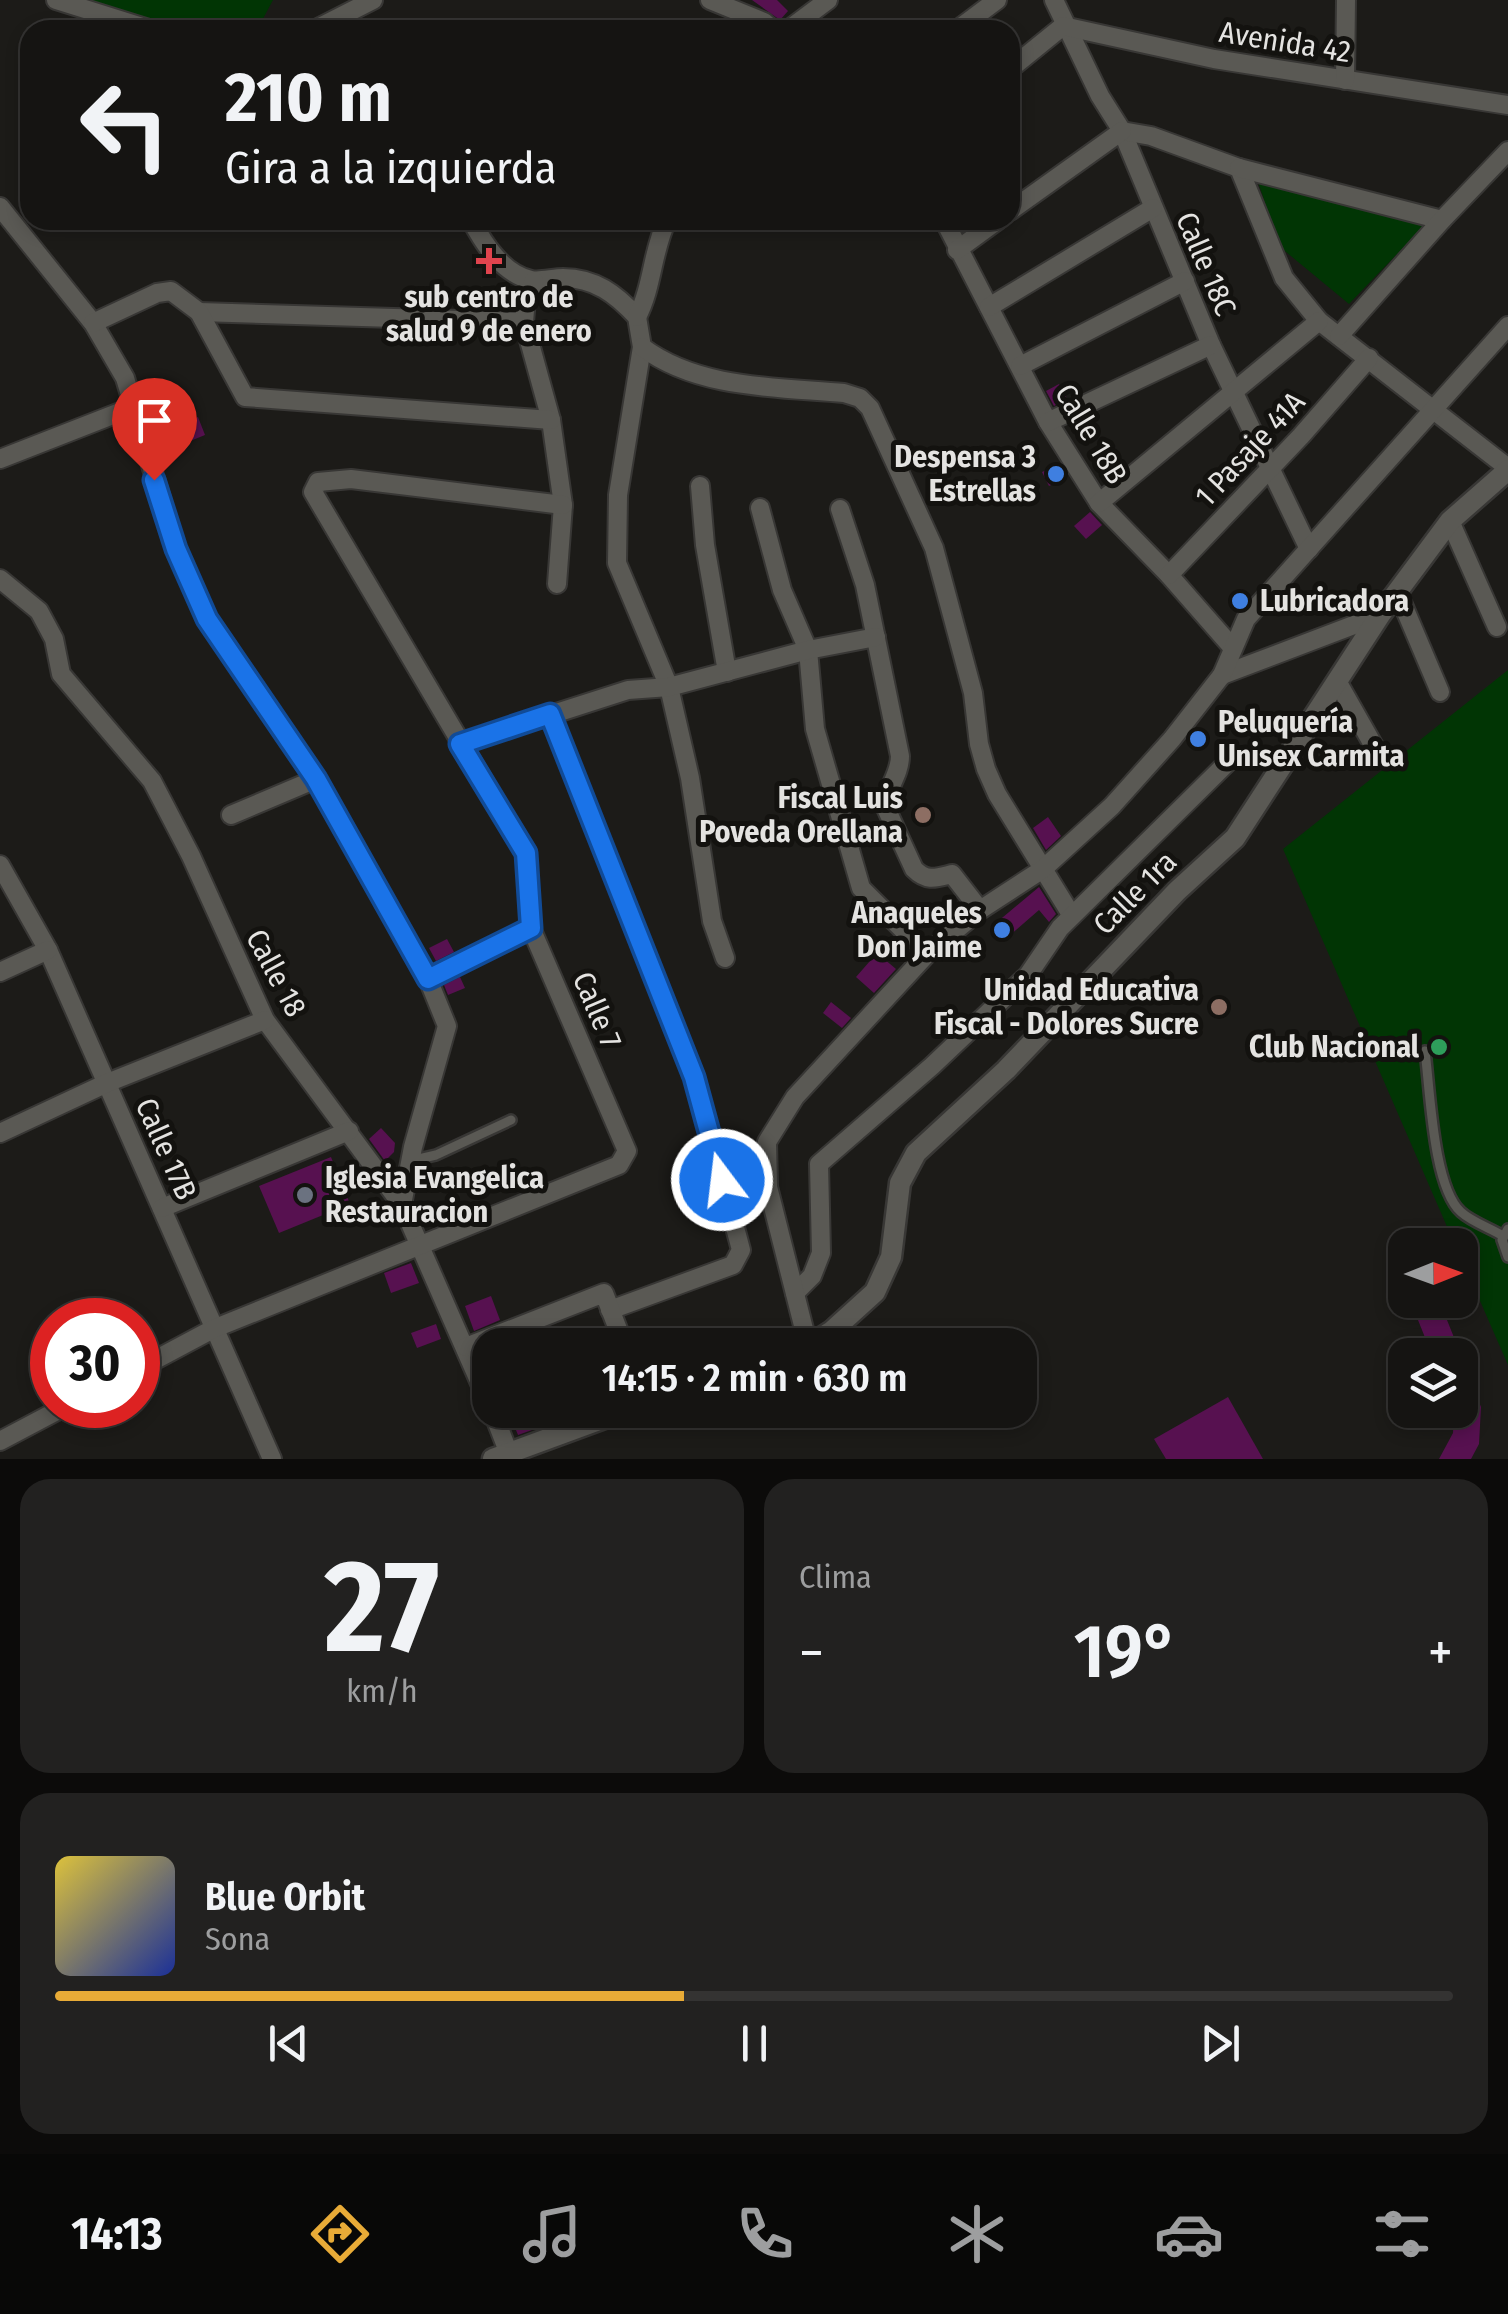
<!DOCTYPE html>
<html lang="es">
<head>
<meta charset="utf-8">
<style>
  body { margin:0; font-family:"Fira Sans Condensed",sans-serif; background:#222120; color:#f1f3f6; height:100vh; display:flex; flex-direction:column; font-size:38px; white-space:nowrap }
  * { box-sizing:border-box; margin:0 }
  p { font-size:32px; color:#9d9e9f }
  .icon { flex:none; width:55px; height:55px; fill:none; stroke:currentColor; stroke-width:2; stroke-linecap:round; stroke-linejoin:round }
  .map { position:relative; height:1459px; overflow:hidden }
  .panel { display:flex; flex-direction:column; gap:20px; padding:20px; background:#0c0b0a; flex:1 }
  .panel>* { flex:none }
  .top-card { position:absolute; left:20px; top:20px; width:1000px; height:210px; border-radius:30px; box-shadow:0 5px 15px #0003,0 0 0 2px #343332; background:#151412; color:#f1f3f6; overflow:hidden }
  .needle { width:65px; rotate:89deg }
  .buttons { position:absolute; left:1388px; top:1228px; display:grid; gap:20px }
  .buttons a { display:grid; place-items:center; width:90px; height:90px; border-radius:20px; background:#151412; box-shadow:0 5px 15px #0003,0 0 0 2px #343332; font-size:50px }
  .speed { position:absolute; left:30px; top:1298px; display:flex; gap:20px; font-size:50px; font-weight:700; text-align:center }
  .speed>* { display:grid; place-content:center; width:130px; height:130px; border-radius:50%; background:#151412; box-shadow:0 5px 15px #0003,0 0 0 2px #343332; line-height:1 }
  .speed .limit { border:15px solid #d22; background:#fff; color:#111 }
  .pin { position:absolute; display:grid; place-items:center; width:85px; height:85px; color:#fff; margin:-102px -42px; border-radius:50% 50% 50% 0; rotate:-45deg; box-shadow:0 0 10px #0007 }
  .pin .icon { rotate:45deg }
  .me { position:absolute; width:110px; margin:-55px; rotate:345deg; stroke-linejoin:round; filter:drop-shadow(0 0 8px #0008) }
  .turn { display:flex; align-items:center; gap:35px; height:210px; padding:0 40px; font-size:45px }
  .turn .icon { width:130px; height:130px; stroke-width:2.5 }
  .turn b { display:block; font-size:70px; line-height:85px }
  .big { font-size:75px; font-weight:600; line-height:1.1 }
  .panel .widget { flex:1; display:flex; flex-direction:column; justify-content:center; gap:15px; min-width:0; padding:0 35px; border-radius:30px; background:#222120 }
  .panel .dial { align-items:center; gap:0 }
  .dial b { font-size:130px; line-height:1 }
  .song { display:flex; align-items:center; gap:30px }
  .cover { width:120px; height:120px; border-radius:15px; background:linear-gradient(135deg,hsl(50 70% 55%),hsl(230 70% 35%)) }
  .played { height:10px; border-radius:5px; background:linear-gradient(90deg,#e8ab37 45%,#343332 45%) }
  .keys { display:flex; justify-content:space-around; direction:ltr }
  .heat { display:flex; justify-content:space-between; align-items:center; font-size:55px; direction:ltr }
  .panel .tiles { flex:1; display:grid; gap:20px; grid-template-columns:1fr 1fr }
  .widget:last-child { grid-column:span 2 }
  .trip { position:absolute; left:472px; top:1328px; width:565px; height:100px; border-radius:30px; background:#151412; box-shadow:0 5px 15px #0003,0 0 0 2px #343332; font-weight:600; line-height:100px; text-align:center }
  .tabs { display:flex; height:160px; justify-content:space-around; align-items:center; background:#080807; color:#9d9e9f }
  .tabs .icon { width:70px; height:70px }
  .tabs .current { color:#e8ab37 }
  .tabs b { font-size:45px; color:#f1f3f6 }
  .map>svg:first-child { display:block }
  .green { fill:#013504 }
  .building { fill:#571150 }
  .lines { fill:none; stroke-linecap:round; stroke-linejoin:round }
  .service-casing { stroke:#383735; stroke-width:14 }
  .minor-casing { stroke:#383735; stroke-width:22 }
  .tertiary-casing { stroke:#383735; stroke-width:25 }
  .service { stroke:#5a5954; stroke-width:9 }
  .minor { stroke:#5a5954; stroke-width:18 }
  .tertiary { stroke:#5a5954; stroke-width:20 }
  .route-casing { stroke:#114b97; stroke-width:25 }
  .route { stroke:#1a73e8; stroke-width:18 }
  .health-dot { fill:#e0444e; stroke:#13120f; stroke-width:4 }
  .shop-dot { fill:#3f7fe0; stroke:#13120f; stroke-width:4 }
  .education-dot { fill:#8d6e63; stroke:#13120f; stroke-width:4 }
  .leisure-dot { fill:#2e9e5b; stroke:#13120f; stroke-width:4 }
  .worship-dot { fill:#6b7280; stroke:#13120f; stroke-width:4 }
  .labels { text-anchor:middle; stroke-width:10; stroke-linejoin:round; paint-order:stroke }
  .street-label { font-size:30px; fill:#e4e3e1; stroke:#13120f }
  .poi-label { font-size:30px; font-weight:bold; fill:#e4e3e1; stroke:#13120f; text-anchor:end }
</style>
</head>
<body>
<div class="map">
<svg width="1508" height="1459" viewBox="0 0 1508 1459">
  <rect width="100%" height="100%" fill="#1c1b18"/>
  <g class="green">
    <polygon points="73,0 273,0 257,30 176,30"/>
    <polygon points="1258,182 1422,219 1424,226 1349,304 1280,247"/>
    <polygon points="1508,670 1508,1365 1460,1255 1460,1245 1455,1245 1283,849"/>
  </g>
  <g class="building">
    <polygon points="752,0 777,0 788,11 780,20"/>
    <polygon points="1059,384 1067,399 1054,406 1046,391"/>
    <polygon points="198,417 205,435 168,450 161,433"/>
    <polygon points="1060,464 1066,478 1049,486 1042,472"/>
    <polygon points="1090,512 1102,525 1086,539 1074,526"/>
    <polygon points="1241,589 1249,597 1237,610 1229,601"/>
    <polygon points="1048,817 1061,836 1046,850 1033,828"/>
    <polygon points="1039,887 1056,914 1049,922 1039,910 1002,942 990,928"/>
    <polygon points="447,939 454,952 436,961 429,948"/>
    <polygon points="877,953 896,969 874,993 856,977"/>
    <polygon points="460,977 465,988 448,995 444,985"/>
    <polygon points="831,1002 851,1018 842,1028 823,1013"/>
    <polygon points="381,1128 395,1143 394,1152 385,1161 369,1139"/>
    <polygon points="331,1157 350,1204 279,1233 259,1186"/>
    <polygon points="1405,1244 1405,1284 1404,1285 1390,1250"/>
    <polygon points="411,1263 419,1283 391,1293 384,1273"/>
    <polygon points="491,1296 500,1320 474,1331 465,1306"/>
    <polygon points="1410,1300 1439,1300 1461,1355 1432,1355"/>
    <polygon points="436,1324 441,1339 417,1348 411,1333"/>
    <polygon points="1460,1355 1481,1407 1479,1444 1471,1459 1439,1459 1453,1433 1454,1410 1460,1410"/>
    <polygon points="1228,1397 1263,1459 1166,1459 1154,1439"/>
    <polygon points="508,1410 584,1410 585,1411 518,1435"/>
  </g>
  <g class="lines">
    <g class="service-casing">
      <g id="service">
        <path d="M1425 1051C1430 1089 1433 1187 1461 1212 1472 1222 1490 1228 1503 1236"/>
        <polyline points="410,1161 436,1155 511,1120"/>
        <polyline points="1508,1229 1502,1240 1508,1257"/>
      </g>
    </g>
    <g class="minor-casing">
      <g id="minor">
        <polyline points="56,0 152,30"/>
        <polyline points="710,0 764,22 773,30"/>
        <polyline points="1054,0 1100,96 1122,131 1211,345 1309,549"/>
        <polyline points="314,30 373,0"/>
        <polyline points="788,30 828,0"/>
        <polyline points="957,30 997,0"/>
        <polyline points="1010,69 1063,26 1214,59 1508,105"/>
        <polyline points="1345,80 1346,0"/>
        <polyline points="1122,131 1151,136 1239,168 1284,278 1319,321 1508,468"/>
        <polyline points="1239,168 1442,220"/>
        <polyline points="0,207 93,323 125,378 176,549 207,619 316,779 428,979 447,1026 413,1147 402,1205"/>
        <polyline points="1010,211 1122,131"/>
        <path d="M471 220C484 244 502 273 531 280 540 282 553 278 563 278 595 278 616 294 637 317L642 347 618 495 617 563 669 687 690 778 712 921 725 958"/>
        <polyline points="944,220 1048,422 1099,503 1169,575 1232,647"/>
        <polyline points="957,250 998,220"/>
        <polyline points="534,281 526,299 524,322 551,420 563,505 557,584"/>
        <polyline points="989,307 1153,208"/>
        <polyline points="199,312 524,322"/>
        <path d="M637 317C653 286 652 251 667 220"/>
        <polyline points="93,323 157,293 171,291 199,312 245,397 551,420"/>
        <polyline points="1339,336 1442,220 1508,151"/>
        <path d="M642 347C698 389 776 387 844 393L860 398 870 408 934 548 973 693 979 744 986 769 997 794 1072 916"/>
        <polyline points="1020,366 1185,281"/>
        <polyline points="1048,422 1211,345"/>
        <polyline points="0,459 133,407"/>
        <polyline points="700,486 705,545 727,672"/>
        <polyline points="1099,503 1319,321"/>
        <polyline points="760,508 782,590 808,650 815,729 861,888 927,954"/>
        <path d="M840 509 865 585 900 756C900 775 886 789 885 806L914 869C927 882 936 878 952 874L980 910"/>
        <polyline points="1450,521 1497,627"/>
        <polyline points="1169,575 1301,436 1369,358"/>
        <polyline points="0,579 39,611 54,639 61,674 152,781 191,856 265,1020 402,1205 490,1406"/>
        <polyline points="1398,593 1440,692"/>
        <polyline points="1222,675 1380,615"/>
        <polyline points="1337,681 1380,757"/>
        <polyline points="550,714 695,1077 741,1250 733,1265 610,1310"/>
        <polyline points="460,744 628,690 669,687 808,650 876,637"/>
        <polyline points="231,815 316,779"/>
        <polyline points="0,865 48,950 272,1459"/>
        <polyline points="0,972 48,950"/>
        <polyline points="428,979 531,928"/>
        <polyline points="0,1133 107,1083 265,1020"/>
        <polyline points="162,1208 349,1131"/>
        <polyline points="795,1293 812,1276 821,1253 819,1164 932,1066 1028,975 1060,928 1231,759"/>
        <polyline points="808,1345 768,1187 767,1142 795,1097 927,954 980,910 1043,869 1112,806 1172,739 1222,675 1246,619 1508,326"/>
        <polyline points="466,1347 604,1293 624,1345"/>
        <polyline points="138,1369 213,1329 619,1165 627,1151 531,928 526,853 313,492 318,482 351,479 563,505"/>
        <polyline points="492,1410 511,1459"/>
        <polyline points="0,1441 68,1405"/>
      </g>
    </g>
    <g class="tertiary-casing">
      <g id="tertiary">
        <polyline points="810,1345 832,1331 875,1292 891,1257 900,1183 916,1153 1006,1070 1177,891 1235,838 1380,615 1450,521 1508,470"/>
        <polyline points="493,1459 626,1410"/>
      </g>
    </g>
    <use href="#service" class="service"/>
    <use href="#minor" class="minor"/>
    <use href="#tertiary" class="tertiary"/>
  </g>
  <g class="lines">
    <g class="route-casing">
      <polyline id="route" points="154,480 176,549 207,619 316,779 428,979 531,928 526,853 460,744 550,714 694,1077 722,1180"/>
    </g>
    <use href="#route" class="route"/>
  </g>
  <path class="health-dot" d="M484 246h10v10h10v10h-10v10h-10v-10h-10v-10h10z"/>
  <g class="shop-dot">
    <circle cx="1056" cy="474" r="10"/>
    <circle cx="1240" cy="601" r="10"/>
    <circle cx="1198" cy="739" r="10"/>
    <circle cx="1002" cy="930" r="10"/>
  </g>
  <g class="education-dot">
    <circle cx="923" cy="815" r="10"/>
    <circle cx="1219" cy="1007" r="10"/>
  </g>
  <circle class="leisure-dot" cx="1439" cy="1047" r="10"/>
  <circle class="worship-dot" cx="305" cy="1195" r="10"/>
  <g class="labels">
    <g class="street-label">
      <text transform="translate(1285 42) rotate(9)" y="10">Avenida 42</text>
      <text transform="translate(1206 264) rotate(67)" y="10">Calle 18C</text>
      <text transform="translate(1091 434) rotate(59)" y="10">Calle 18B</text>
      <text transform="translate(1250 449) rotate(-47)" y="10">1 Pasaje 41A</text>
      <text transform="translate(1135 893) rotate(-45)" y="10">Calle 1ra</text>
      <text transform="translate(276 973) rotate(62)" y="10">Calle 18</text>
      <text transform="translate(597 1010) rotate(67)" y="10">Calle 7</text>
      <text transform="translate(166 1149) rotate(66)" y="10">Calle 17B</text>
    </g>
    <g class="poi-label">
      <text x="489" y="307" text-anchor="middle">sub centro de<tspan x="489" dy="34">salud 9 de enero</tspan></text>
      <text x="1036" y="467">Despensa 3<tspan x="1036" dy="34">Estrellas</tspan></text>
      <text x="1260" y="611" text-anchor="start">Lubricadora</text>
      <text x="1218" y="732" text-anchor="start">Peluquería<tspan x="1218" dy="34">Unisex Carmita</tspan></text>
      <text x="903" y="808">Fiscal Luis<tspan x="903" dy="34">Poveda Orellana</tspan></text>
      <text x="982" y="923">Anaqueles<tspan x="982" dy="34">Don Jaime</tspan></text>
      <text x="1199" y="1000">Unidad Educativa<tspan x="1199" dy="34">Fiscal - Dolores Sucre</tspan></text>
      <text x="1419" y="1057">Club Nacional</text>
      <text x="325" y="1188" text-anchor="start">Iglesia Evangelica<tspan x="325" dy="34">Restauracion</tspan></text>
    </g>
  </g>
</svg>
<div class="buttons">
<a><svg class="needle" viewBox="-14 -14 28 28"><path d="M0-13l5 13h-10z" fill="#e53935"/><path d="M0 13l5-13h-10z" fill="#9d9e9f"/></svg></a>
<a><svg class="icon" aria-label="layers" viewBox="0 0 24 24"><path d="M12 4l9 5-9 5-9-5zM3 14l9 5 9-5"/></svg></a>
</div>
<div class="speed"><div class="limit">30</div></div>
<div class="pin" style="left:154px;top:480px;background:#d93025"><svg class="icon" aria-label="arrive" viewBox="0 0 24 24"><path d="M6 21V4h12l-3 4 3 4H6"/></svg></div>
<svg class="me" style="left:722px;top:1180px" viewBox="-20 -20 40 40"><circle r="17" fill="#1a73e8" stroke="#fff" stroke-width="3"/><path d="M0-11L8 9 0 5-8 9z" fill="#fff"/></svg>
<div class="trip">14:15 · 2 min · 630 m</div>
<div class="top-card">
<div class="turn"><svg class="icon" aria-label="left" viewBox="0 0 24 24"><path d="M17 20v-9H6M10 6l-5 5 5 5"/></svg><div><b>210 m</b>Gira a la izquierda</div></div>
</div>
</div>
<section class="panel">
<div class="tiles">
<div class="widget dial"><b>27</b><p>km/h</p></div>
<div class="widget"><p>Clima</p>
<div class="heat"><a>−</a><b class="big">19°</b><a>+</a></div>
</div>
<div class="widget">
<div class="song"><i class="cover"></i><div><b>Blue Orbit</b><p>Sona</p></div></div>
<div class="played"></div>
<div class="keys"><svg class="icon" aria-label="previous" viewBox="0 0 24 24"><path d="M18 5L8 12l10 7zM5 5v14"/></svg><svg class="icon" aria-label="pause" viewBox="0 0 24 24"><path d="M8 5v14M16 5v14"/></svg><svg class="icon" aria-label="next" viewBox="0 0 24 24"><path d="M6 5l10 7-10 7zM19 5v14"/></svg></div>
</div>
</div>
</section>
<nav class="tabs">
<b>14:13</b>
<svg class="icon current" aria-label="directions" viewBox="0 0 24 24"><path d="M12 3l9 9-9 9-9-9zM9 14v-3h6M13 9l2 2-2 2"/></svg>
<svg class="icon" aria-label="music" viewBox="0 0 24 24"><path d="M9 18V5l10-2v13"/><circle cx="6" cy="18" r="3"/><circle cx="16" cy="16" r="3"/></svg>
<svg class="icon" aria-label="phone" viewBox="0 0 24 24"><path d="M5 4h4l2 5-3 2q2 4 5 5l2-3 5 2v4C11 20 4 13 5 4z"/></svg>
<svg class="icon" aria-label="climate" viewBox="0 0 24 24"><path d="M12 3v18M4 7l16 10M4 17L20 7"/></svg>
<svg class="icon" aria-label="car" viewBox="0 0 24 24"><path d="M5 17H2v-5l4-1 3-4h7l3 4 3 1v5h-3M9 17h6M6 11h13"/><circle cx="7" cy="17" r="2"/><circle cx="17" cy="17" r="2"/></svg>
<svg class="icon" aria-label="filters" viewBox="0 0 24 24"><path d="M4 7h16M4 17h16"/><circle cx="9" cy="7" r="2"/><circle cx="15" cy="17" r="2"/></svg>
</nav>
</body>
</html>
